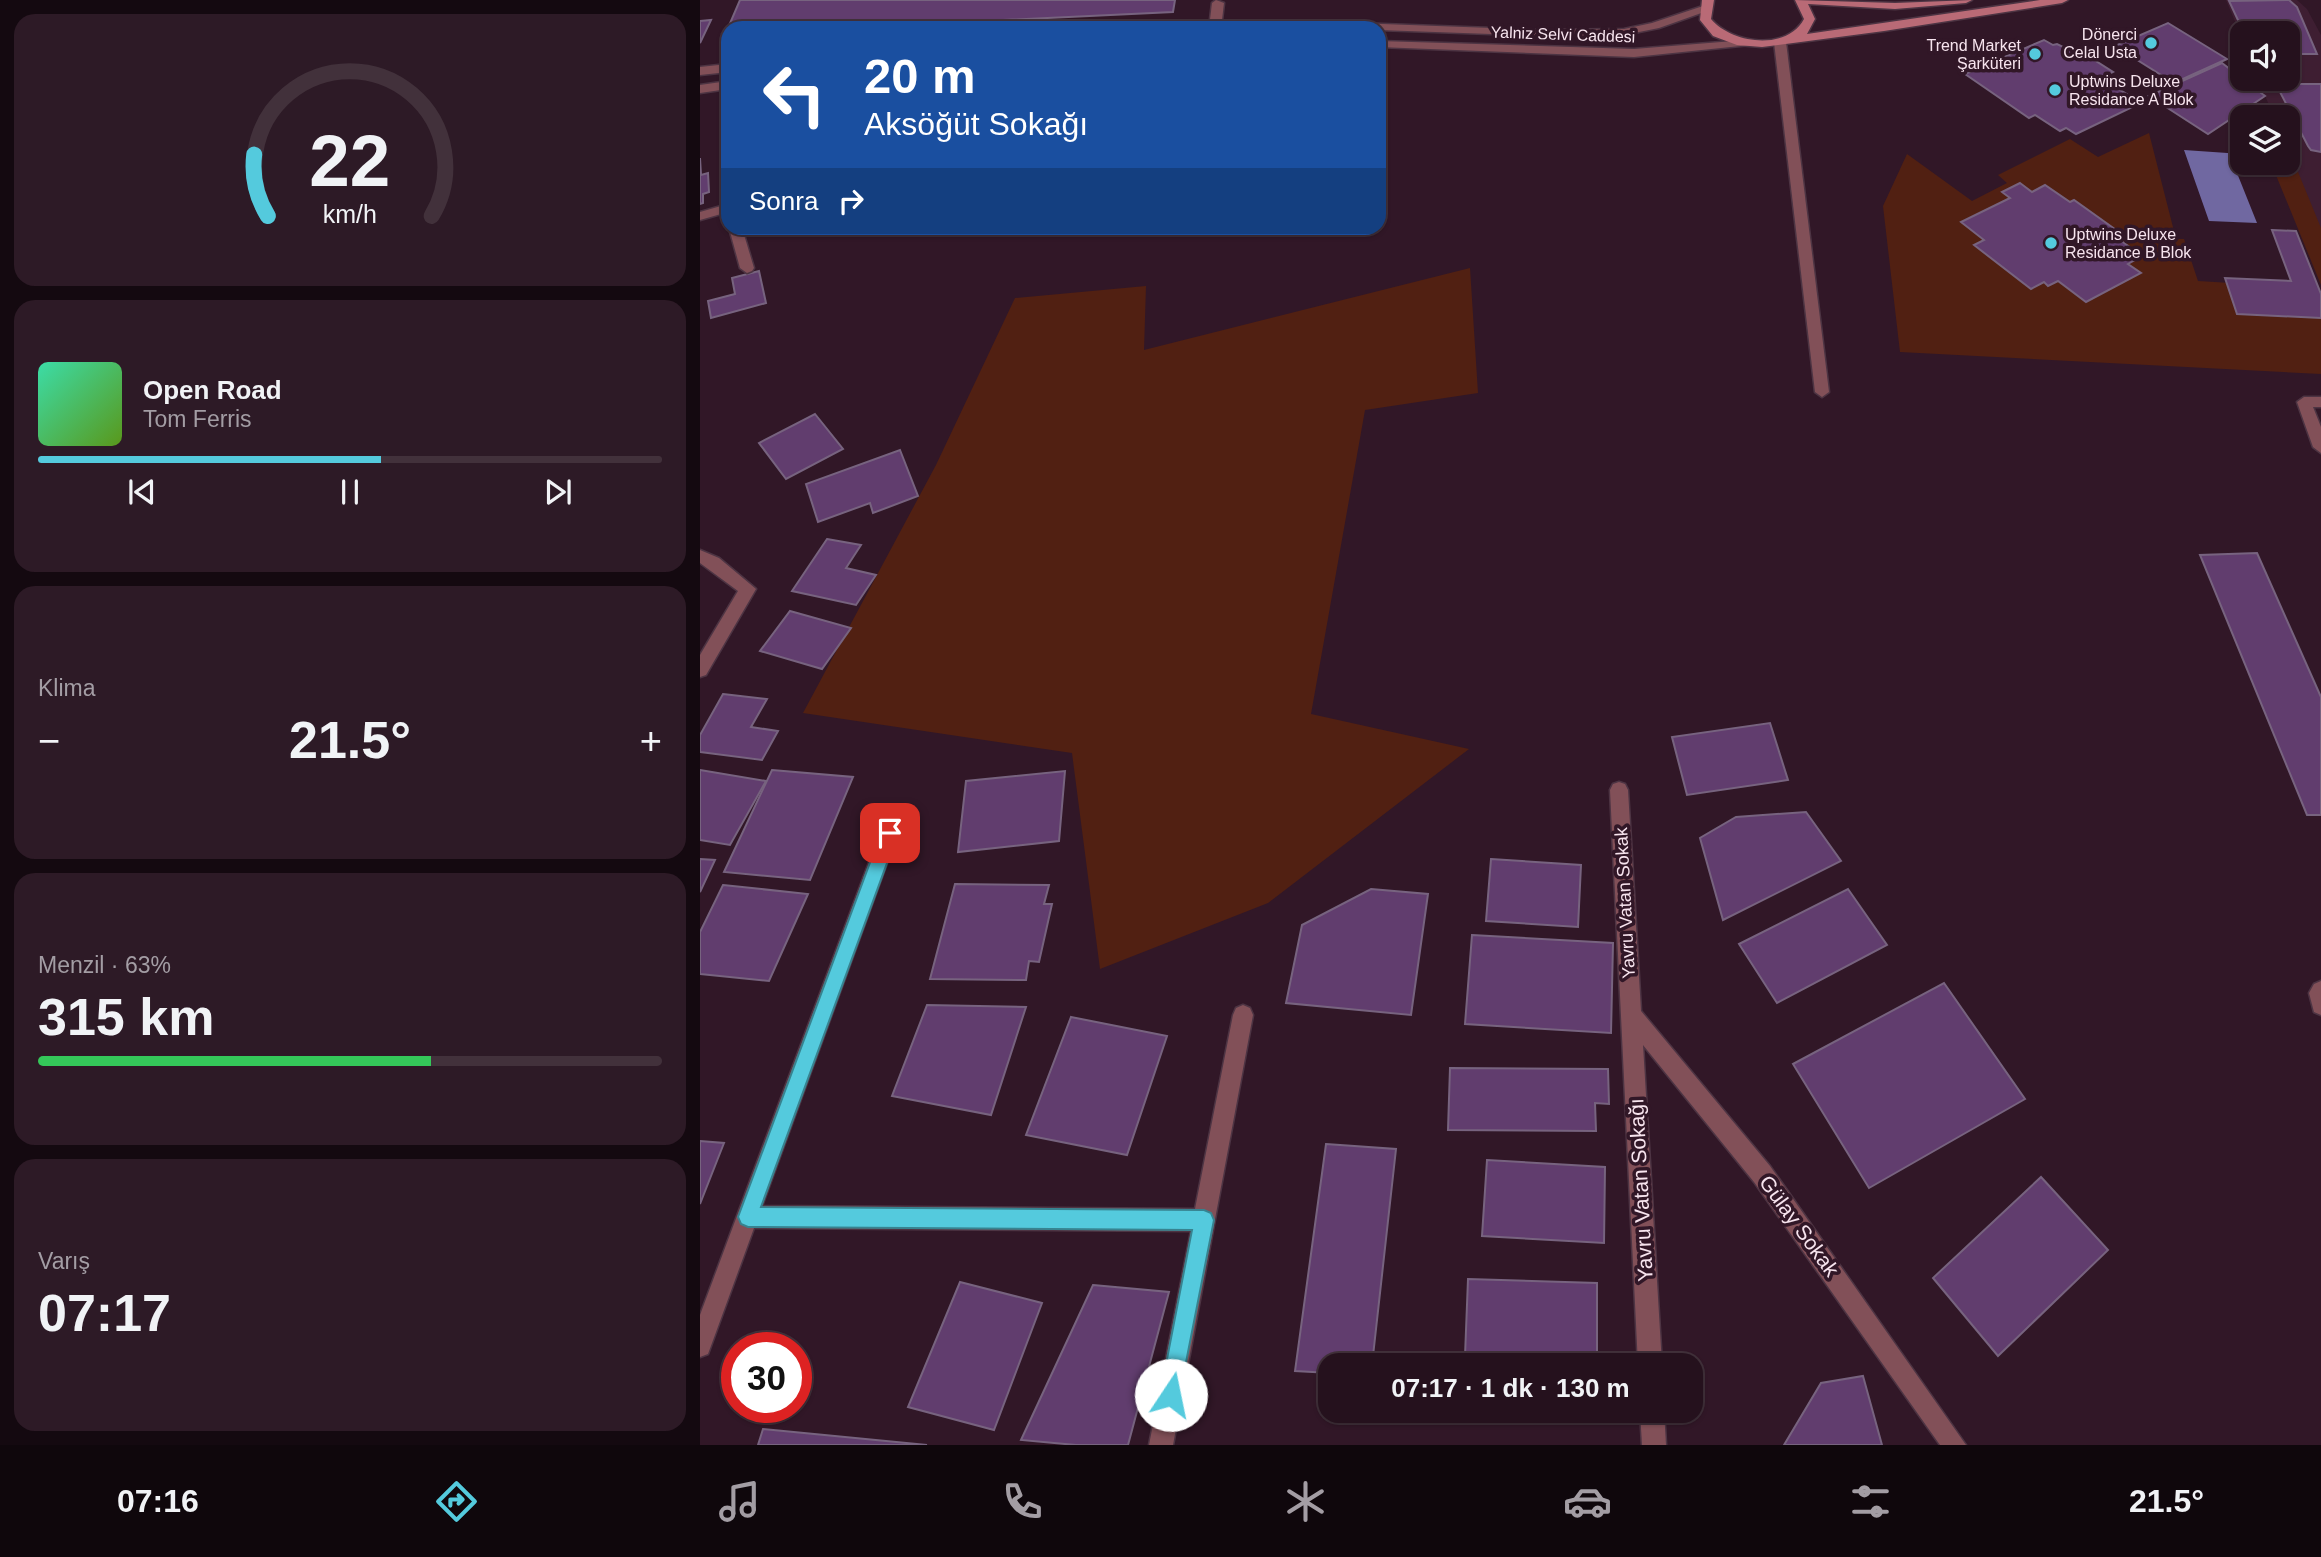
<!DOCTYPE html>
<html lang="tr">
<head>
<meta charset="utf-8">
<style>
  body { margin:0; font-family:Arial,sans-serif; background:#2d1a26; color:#f1f3f6; height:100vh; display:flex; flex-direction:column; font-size:26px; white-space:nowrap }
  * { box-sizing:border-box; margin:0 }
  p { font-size:23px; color:#a39da4 }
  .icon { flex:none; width:38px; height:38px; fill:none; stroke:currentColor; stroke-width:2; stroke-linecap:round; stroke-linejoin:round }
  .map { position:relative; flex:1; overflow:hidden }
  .details { display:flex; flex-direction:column; gap:14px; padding:14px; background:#140910; width:700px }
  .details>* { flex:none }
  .banner { position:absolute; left:21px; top:21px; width:665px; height:214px; border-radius:21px; box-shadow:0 2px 5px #0004,0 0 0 2px #42313b; background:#1a4fa0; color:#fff; overflow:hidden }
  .buttons { position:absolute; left:1530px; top:21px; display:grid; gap:14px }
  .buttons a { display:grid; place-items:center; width:70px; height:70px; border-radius:14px; background:#25111d; box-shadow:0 2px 5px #0004,0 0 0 2px #42313b; font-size:35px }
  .speed { position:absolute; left:21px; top:1332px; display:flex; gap:14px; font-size:35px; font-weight:700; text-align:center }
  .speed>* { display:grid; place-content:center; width:91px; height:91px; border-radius:50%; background:#25111d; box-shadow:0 2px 5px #0004,0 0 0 2px #42313b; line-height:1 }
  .speed .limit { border:10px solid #d22; background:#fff; color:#111 }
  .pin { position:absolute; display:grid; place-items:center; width:60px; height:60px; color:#fff; margin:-30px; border-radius:14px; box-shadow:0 4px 10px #0006 }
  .me { position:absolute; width:77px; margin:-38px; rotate:11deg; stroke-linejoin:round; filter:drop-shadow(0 0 5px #0008) }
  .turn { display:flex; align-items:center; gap:24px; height:147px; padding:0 28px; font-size:32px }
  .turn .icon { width:91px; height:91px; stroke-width:2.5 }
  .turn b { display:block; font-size:49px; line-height:60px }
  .then { display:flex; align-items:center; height:66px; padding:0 28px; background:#0003; gap:14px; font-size:26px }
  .big { font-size:52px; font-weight:600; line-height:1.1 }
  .details .card { flex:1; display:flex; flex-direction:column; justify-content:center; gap:10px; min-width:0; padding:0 24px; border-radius:21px; background:#2d1a26 }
  .details .dial { align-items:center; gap:0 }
  .dial svg { height:182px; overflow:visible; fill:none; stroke:#42313b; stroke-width:7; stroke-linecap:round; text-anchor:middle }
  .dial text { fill:#f1f3f6; stroke:none }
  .song { display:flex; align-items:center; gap:21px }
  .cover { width:84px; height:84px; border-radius:10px; background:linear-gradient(135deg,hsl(160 70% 55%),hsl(90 70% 35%)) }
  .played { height:7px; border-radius:4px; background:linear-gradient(90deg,#54cadd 55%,#42313b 55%) }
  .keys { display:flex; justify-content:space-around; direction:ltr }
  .heat { display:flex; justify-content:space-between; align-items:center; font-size:38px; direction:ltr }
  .charge { height:10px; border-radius:5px; background:linear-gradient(90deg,#34c759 63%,#42313b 0) }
  .trip { position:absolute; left:618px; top:1353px; width:385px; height:70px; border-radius:21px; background:#25111d; box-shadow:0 2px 5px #0004,0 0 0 2px #42313b; font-weight:600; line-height:70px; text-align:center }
  .tabs { display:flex; height:112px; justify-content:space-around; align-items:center; background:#0f070c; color:#a39da4 }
  .tabs .icon { width:49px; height:49px }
  .tabs .selected { color:#54cadd }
  .tabs b { font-size:32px; color:#f1f3f6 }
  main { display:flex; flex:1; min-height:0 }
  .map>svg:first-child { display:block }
  .built { fill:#3e1e32 }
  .green { fill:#512012 }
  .water { fill:#7068a1 }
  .building { fill:#613d6e; stroke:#77637f; stroke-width:2 }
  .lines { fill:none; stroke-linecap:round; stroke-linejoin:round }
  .service-casing { stroke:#4d3443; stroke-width:3 }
  .minor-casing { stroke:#4d3443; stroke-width:3 }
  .tertiary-casing { stroke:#4d3443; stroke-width:3 }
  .secondary-casing { stroke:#4d3443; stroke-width:3 }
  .service { fill:#825058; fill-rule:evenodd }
  .minor { fill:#825058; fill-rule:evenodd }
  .tertiary { fill:#825058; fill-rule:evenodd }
  .secondary { fill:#b96a76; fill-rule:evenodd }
  .route { fill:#54cadd; stroke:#378390; stroke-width:2 }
  .poi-dot { fill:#54cadd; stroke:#311727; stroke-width:2.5 }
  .labels { text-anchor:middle; stroke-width:7; stroke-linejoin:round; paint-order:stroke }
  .far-street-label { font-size:16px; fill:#f7e4ee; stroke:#311727 }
  .far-poi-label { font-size:16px; fill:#f7e4ee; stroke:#311727; text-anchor:end }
  .street-label { font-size:18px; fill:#f7e4ee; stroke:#311727 }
  .near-street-label { font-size:21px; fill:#f7e4ee; stroke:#311727 }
</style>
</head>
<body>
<main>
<section class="details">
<div class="card dial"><svg viewBox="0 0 100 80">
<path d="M14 69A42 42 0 1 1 86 69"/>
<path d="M14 69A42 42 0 0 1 8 42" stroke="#54cadd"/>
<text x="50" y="56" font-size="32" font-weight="700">22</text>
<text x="50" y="72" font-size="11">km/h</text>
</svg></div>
<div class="card">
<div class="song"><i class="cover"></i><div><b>Open Road</b><p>Tom Ferris</p></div></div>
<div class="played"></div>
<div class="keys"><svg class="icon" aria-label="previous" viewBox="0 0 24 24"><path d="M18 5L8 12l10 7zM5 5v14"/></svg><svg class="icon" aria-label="pause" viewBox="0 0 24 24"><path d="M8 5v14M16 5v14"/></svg><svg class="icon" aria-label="next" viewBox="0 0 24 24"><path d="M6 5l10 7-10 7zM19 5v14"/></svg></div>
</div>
<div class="card"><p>Klima</p>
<div class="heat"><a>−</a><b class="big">21.5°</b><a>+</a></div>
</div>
<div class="card"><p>Menzil · 63%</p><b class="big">315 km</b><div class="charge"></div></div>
<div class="card"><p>Varış</p><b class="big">07:17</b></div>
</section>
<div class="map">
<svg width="1621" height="1445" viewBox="0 0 1621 1445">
  <rect width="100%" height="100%" fill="#311727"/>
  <polygon class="built" points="1526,0 1597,0 1607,9 1621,35 1621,231 1587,149 1587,117 1574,117 1558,79 1587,79 1587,33 1542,33 1542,38"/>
  <g class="green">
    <polygon points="1449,133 1476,239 1484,239 1498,281 1531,283 1621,317 1621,374 1200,352 1183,206 1207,154 1272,201 1307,183 1298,175 1370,139 1398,157"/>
    <polygon points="1587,145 1621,228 1621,285 1571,163 1587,163"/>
    <polygon points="770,268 778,393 665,410 611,714 769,749 568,903 400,969 372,753 103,713 236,465 315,298 446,286 444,350"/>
  </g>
  <polygon class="water" points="1484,150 1542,154 1542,163 1547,163 1535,168 1557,223 1509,221"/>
  <g class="building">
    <polygon points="40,0 475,0 473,12 136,28 28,28"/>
    <polygon points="1589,0 1597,7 1617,54 1587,54 1587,33 1544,33 1529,1"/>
    <polygon points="11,20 0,43 0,21"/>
    <polygon points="1468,23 1527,59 1474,83 1415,46"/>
    <polygon points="1344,40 1353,45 1357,44 1363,47 1369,44 1413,72 1401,78 1441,103 1376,134 1366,128 1360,131 1335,115 1329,118 1265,74"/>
    <polygon points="1522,63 1565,96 1508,134 1449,96"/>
    <polygon points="1586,84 1621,84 1621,152 1611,150 1608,146 1579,90 1579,85"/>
    <polygon points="0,158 1,175 8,173 9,192 3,194 3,203 0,204"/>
    <polygon points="1320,183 1332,192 1345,185 1370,202 1374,200 1426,237 1420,240 1442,256 1428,264 1441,273 1386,302 1358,281 1348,286 1344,282 1331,289 1274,245 1284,240 1261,222 1310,198 1302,192"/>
    <polygon points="1572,230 1596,231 1621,294 1621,318 1537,314 1525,278 1591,281"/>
    <polygon points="59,271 66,303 11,318 8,301 35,294 32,278"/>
    <polygon points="115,414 143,449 86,479 59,443"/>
    <polygon points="200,450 218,496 173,513 170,503 118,522 106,484"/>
    <polygon points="127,539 161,545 146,568 176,575 156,605 92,591"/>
    <polygon points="1557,553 1621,697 1621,815 1607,815 1500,555"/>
    <polygon points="90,611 151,628 122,669 60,651"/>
    <polygon points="23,694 67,699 51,727 78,731 62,760 0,752 0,735"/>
    <polygon points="1070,723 1088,780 987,795 972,737"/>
    <polygon points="0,770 66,781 30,845 0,840"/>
    <polygon points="72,770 153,777 110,880 24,872"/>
    <polygon points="365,771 359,841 258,852 266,781"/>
    <polygon points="1106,812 1141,861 1023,920 1000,838 1036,817"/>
    <polygon points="0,859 15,860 0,892"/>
    <polygon points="791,859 881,865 878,927 786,921"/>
    <polygon points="255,884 349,885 344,904 352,904 339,962 329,961 326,980 230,979"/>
    <polygon points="23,885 108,894 69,981 0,974 0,932"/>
    <polygon points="671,889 728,894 711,1015 586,1003 602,925"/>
    <polygon points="1148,889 1187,945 1077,1003 1039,944"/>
    <polygon points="772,935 913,943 911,1033 765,1024"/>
    <polygon points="1244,983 1325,1099 1169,1188 1093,1064"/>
    <polygon points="227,1005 326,1007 291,1115 192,1096"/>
    <polygon points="371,1017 467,1036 427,1155 326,1135"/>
    <polygon points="750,1068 908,1069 909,1104 895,1103 896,1131 748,1130"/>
    <polygon points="0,1141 24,1143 0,1204"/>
    <polygon points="626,1144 696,1149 672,1365 630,1365 630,1373 595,1371"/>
    <polygon points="787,1160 905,1167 904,1243 782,1236"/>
    <polygon points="1341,1177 1408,1250 1298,1356 1233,1278"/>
    <polygon points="768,1279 897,1283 897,1361 765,1356"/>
    <polygon points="260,1282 342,1303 294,1430 208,1407"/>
    <polygon points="393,1285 469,1292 428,1445 376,1445 321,1440"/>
    <polygon points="1163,1376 1182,1445 1084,1445 1121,1383"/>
    <polygon points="63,1429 227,1445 58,1445"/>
  </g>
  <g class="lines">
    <g class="service-casing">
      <g id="service">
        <polygon points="516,0 524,3 521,28 509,28 512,3"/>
        <polygon points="28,204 28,212 0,220 0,212"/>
        <polygon points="29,228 42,228 54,268 52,271 47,273 40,268"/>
        <polygon points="1604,397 1621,397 1621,407 1613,407 1621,427 1621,453 1613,447 1597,402"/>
        <polygon points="1621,981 1621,1015 1614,1012 1609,993 1614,984"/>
      </g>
    </g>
    <g class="minor-casing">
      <g id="minor">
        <polygon points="1080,39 1086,42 1129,392 1122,397 1115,392 1074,42"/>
        <polygon points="0,550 19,558 56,589 6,675 0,677 0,655 38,591 0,563"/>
        <polygon points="919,782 925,784 928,790 941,1011 1070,1166 1266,1445 1240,1445 1054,1182 943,1045 962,1365 938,1365 910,790 913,784"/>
        <polygon points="189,825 196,827 198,833 62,1206 495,1209 533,1015 536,1008 543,1005 550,1008 553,1015 473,1445 449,1445 491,1231 54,1228 8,1354 0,1357 0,1315 180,833 182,827"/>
        <polygon points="940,1410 964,1410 966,1445 942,1445"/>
      </g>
    </g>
    <g class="tertiary-casing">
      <g id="tertiary">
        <polygon points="1003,6 1009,9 1007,11 959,28 924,35 846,36 679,30 679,28 563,28 569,25 655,23 846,30 924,29 952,23"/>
        <polygon points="1046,40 1052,43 1050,45 934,57 679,47 679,41 934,49"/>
        <polygon points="28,64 28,72 0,75 0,67"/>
        <polygon points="28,81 28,89 0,93 0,85"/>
      </g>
    </g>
    <g class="secondary-casing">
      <path id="secondary" d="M1002 0H1014L1011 19C1032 44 1087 51 1104 19L1095 0 1195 3 1272 0 1266 3 1195 9 1108 4 1115 19 1107 34 1340 0H1368L1362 3 1184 31 1062 47 1037 45 1013 36 1000 20Z"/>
    </g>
    <use href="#service" class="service"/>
    <use href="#minor" class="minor"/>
    <use href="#tertiary" class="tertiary"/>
    <use href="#secondary" class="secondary"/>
  </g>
  <polygon class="route" points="190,825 195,827 198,833 61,1207 504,1210 511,1213 514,1220 478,1403 471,1406 463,1403 460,1395 492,1230 48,1227 41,1224 38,1217 181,833 184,827"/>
  <g class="poi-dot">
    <circle cx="1451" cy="43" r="7"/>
    <circle cx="1335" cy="54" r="7"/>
    <circle cx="1355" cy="90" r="7"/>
    <circle cx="1351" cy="243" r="7"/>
  </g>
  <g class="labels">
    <g class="far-street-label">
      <text transform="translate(863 34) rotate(2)" y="6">Yalniz Selvi Caddesi</text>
    </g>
    <g class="far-poi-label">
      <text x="1437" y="40">Dönerci<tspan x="1437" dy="18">Celal Usta</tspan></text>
      <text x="1321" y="51">Trend Market<tspan x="1321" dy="18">Şarküteri</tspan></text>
      <text x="1369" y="87" text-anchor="start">Uptwins Deluxe<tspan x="1369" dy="18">Residance A Blok</tspan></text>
      <text x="1365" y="240" text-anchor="start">Uptwins Deluxe<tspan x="1365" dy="18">Residance B Blok</tspan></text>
    </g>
    <g class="street-label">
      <text transform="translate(925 903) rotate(-93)" y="6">Yavru Vatan Sokak</text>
    </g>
    <g class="near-street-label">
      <text transform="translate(941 1190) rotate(-93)" y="7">Yavru Vatan Sokağı</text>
      <text transform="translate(1099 1226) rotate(54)" y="7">Gülay Sokak</text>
    </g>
  </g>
</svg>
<div class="buttons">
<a><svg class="icon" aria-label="sound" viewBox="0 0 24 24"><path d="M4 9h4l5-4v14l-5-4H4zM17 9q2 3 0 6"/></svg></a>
<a><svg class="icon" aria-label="layers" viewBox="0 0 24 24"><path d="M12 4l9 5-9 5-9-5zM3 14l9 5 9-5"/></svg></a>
</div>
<div class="speed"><div class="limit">30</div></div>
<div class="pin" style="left:190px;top:833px;background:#d93025"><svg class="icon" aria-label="arrive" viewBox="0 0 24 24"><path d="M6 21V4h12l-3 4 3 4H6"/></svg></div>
<svg class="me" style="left:471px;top:1395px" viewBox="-20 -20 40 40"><circle r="19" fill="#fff"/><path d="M0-13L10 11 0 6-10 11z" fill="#54cadd"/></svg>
<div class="trip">07:17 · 1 dk · 130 m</div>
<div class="banner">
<div class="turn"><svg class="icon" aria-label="left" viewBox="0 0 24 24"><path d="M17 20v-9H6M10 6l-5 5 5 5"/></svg><div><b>20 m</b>Aksöğüt Sokağı</div></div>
<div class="then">Sonra<svg class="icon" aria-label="right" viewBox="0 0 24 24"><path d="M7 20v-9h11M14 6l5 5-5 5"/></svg></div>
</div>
</div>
</main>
<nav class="tabs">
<b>07:16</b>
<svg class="icon selected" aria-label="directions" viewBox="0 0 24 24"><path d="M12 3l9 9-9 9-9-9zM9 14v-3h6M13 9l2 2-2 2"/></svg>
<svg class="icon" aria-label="music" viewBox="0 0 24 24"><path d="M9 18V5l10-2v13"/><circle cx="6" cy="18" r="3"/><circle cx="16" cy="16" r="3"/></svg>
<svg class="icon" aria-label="phone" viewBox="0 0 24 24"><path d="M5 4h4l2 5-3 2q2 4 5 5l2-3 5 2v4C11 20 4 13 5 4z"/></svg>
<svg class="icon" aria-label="climate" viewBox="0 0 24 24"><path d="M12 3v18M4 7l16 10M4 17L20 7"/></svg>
<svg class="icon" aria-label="car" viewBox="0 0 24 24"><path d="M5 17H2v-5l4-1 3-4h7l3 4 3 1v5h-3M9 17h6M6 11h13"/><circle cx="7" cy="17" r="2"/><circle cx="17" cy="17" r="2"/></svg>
<svg class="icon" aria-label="filters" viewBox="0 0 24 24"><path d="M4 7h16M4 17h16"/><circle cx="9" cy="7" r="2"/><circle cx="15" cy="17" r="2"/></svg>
<b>21.5°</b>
</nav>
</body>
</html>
